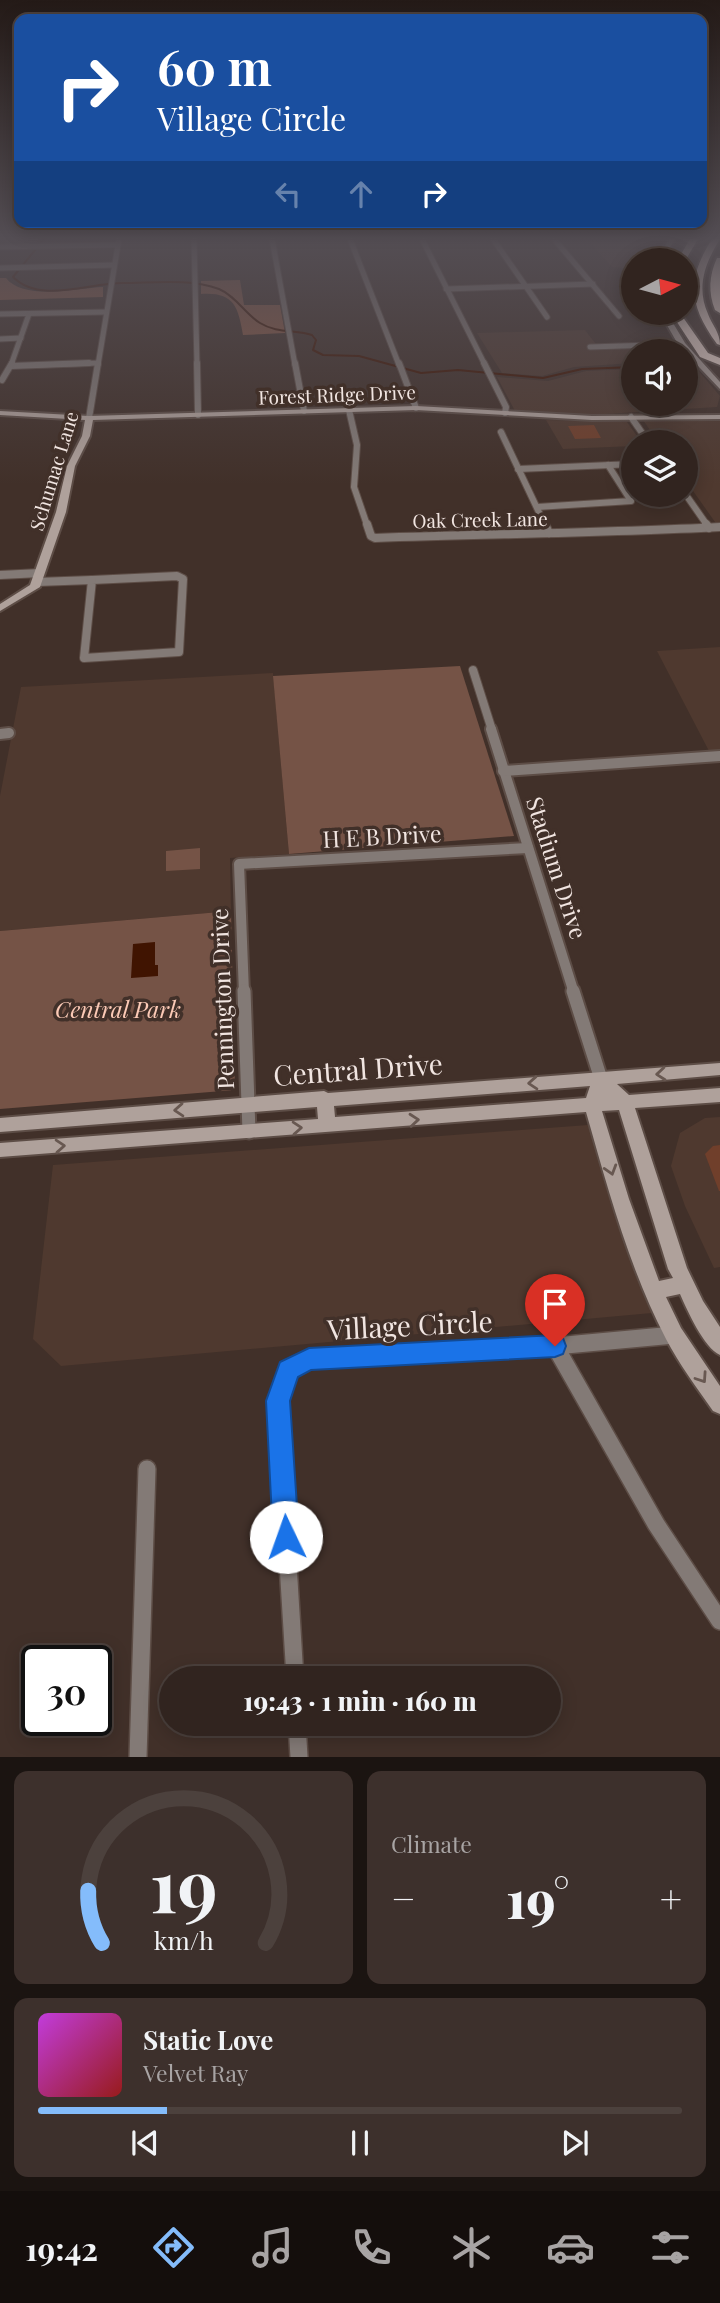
<!DOCTYPE html>
<html lang="en">
<head>
<meta charset="utf-8">
<style>
  body { margin:0; font-family:"Playfair Display",serif; background:#3d302c; color:#f1f3f6; height:100vh; display:flex; flex-direction:column; font-size:26px; white-space:nowrap }
  * { box-sizing:border-box; margin:0 }
  p { font-size:23px; color:#a8a4a4 }
  .icon { flex:none; width:38px; height:38px; fill:none; stroke:currentColor; stroke-width:2; stroke-linecap:round; stroke-linejoin:round }
  .map { position:relative; height:1757px; overflow:hidden }
  .side { display:flex; flex-direction:column; gap:14px; padding:14px; background:#1b1411; flex:1 }
  .side>* { flex:none }
  .hud { position:absolute; left:14px; top:14px; width:693px; height:214px; border-radius:14px; box-shadow:0 4px 18px #0003,0 0 0 2px #4c413d; background:#1a4fa0; color:#fff; overflow:hidden }
  .needle { width:46px; rotate:84deg }
  .buttons { position:absolute; left:621px; top:248px; display:grid; gap:14px }
  .buttons a { display:grid; place-items:center; width:77px; height:77px; border-radius:50%; background:#31241f; box-shadow:0 4px 18px #0003,0 0 0 2px #4c413d; font-size:35px }
  .speed { position:absolute; left:21px; top:1645px; display:flex; gap:14px; font-size:35px; font-weight:700; text-align:center }
  .speed>* { display:grid; place-content:center; width:91px; height:91px; border-radius:50%; background:#31241f; box-shadow:0 4px 18px #0003,0 0 0 2px #4c413d; line-height:1 }
  .speed .limit { border:4px solid #111; border-radius:10px; background:#fff; color:#111 }
  .pin { position:absolute; display:grid; place-items:center; width:60px; height:60px; color:#fff; margin:-72px -30px; border-radius:50% 50% 50% 0; rotate:-45deg; box-shadow:0 0 7px #0007 }
  .pin .icon { rotate:45deg }
  .me { position:absolute; width:77px; margin:-38px; rotate:357deg; stroke-linejoin:round; filter:drop-shadow(0 0 5px #0008) }
  .turn { display:flex; align-items:center; gap:24px; height:147px; padding:0 28px; font-size:32px }
  .turn .icon { width:91px; height:91px; stroke-width:2.5 }
  .turn b { display:block; font-size:49px; line-height:60px }
  .lanes { display:flex; align-items:center; height:66px; padding:0 28px; background:#0003; justify-content:center; gap:35px; direction:ltr }
  .lanes .off { opacity:.35 }
  .big { font-size:52px; font-weight:800; line-height:1.1 }
  .side .card { flex:1; display:flex; flex-direction:column; justify-content:center; gap:10px; min-width:0; padding:0 24px; border-radius:14px; background:#3d302c }
  .side .dial { align-items:center; gap:0 }
  .dial svg { height:182px; overflow:visible; fill:none; stroke:#4c413d; stroke-width:7; stroke-linecap:round; text-anchor:middle }
  .dial text { fill:#f1f3f6; stroke:none }
  .song { display:flex; align-items:center; gap:21px }
  .cover { width:84px; height:84px; border-radius:10px; background:linear-gradient(135deg,hsl(290 70% 55%),hsl(0 70% 35%)) }
  .played { height:7px; border-radius:4px; background:linear-gradient(90deg,#84bcfb 20%,#4c413d 20%) }
  .keys { display:flex; justify-content:space-around; direction:ltr }
  .heat { display:flex; justify-content:space-between; align-items:center; font-size:38px; direction:ltr }
  .side .tiles { flex:1; display:grid; gap:14px; grid-template-columns:1fr 1fr }
  .card:last-child { grid-column:span 2 }
  .trip { position:absolute; left:159px; top:1666px; width:402px; height:70px; border-radius:35px; background:#31241f; box-shadow:0 4px 18px #0003,0 0 0 2px #4c413d; font-weight:800; line-height:70px; text-align:center }
  .dock { display:flex; height:112px; justify-content:space-around; align-items:center; background:#140e0c; color:#a8a4a4 }
  .dock .icon { width:49px; height:49px }
  .dock .current { color:#84bcfb }
  .dock b { font-size:32px; color:#f1f3f6 }
  .map>svg:first-child { display:block }
  .built { fill:#4f392f }
  .green { fill:#755346 }
  .forest { fill:#8b5843 }
  .water { fill:#401401 }
  .lines { fill:none; stroke-linecap:round; stroke-linejoin:round }
  .stream { stroke:#401401; stroke-width:2 }
  .building { fill:#703f2b }
  .street-far5-casing { stroke:#5d4d46; stroke-width:7 }
  .street-far4-casing { stroke:#5d4d46; stroke-width:8 }
  .street-far3-casing { stroke:#5d4d46; stroke-width:10 }
  .street-far2-casing { stroke:#5d4d46; stroke-width:14 }
  .street-far1-casing { stroke:#5d4d46; stroke-width:17 }
  .street-casing { stroke:#5d4d46; stroke-width:20 }
  .secondary-casing { stroke:#5d4d46; stroke-width:4 }
  .highway-casing { stroke:#5d4d46; stroke-width:4 }
  .street-far5 { stroke:#837a76; stroke-width:5 }
  .street-far4 { stroke:#837a76; stroke-width:6 }
  .street-far3 { stroke:#837a76; stroke-width:8 }
  .street-far2 { stroke:#837a76; stroke-width:10 }
  .street-far1 { stroke:#837a76; stroke-width:13 }
  .street { stroke:#837a76; stroke-width:17 }
  .secondary { fill:#afa19b; fill-rule:evenodd }
  .highway { fill:#f0dad1; fill-rule:evenodd }
  .oneway { stroke:#685851 }
  .route { fill:#1a73e8; stroke:#114b97; stroke-width:2 }
  .labels { text-anchor:middle; stroke-width:7; stroke-linejoin:round; paint-order:stroke }
  .far-street-label { font-size:19px; fill:#f1e5e1; stroke:#413029 }
  .street-label { font-size:23px; fill:#f1e5e1; stroke:#413029 }
  .park-label { font-size:23px; font-style:italic; fill:#fccab6; stroke:#413029 }
  .near-street-label { font-size:28px; fill:#f1e5e1; stroke:#413029 }
</style>
</head>
<body>
<div class="map">
<svg width="720" height="1757" viewBox="0 0 720 1757">
  <rect width="100%" height="100%" fill="#413029"/>
  <g class="built">
    <polygon points="587,239 669,239 657,261 634,261 633,269 612,267"/>
    <polygon points="585,330 599,348 675,347 680,352 634,352 633,363 574,367 542,376 502,373 477,333"/>
    <polygon points="686,368 696,368 720,396 717,407 590,415 515,411 497,377 548,381 586,371 633,369 634,404 686,404"/>
    <polygon points="546,420 627,422 642,443 634,443 633,446 563,449"/>
    <polygon points="643,420 720,421 720,529 686,481 686,443 659,443"/>
    <polygon points="720,647 720,750 709,751 657,651"/>
    <polygon points="273,673 289,854 230,858 231,911 0,931 0,796 21,687"/>
    <polygon points="720,1117 720,1267 714,1268 685,1206 671,1166 680,1133 705,1118"/>
    <polygon points="588,1125 652,1313 61,1366 33,1339 53,1165"/>
  </g>
  <g class="green">
    <polygon points="460,666 514,836 289,854 273,676"/>
    <polygon points="200,848 200,869 166,871 166,851"/>
    <polygon points="231,911 235,1090 0,1109 0,931"/>
  </g>
  <g class="forest">
    <path d="M0 278H6C24 301 77 288 103 287V297L0 300Z"/>
    <path d="M240 280 244 305H280L285 333 243 335C238 305 233 292 201 294V281Z"/>
  </g>
  <polygon class="water" points="155,942 155,965 158,965 158,976 131,978 133,944"/>
  <g class="lines">
    <g class="stream">
      <path d="M44 239 13 277C40 304 88 283 122 283 152 283 190 278 219 289 236 296 245 314 260 323 276 333 295 330 312 335L316 340 313 350 323 355 359 356 421 373 458 370 543 378 582 369 634 367"/>
      <polyline points="686,359 690,359"/>
    </g>
  </g>
  <g class="building">
    <polygon points="594,425 601,438 575,439 568,426"/>
    <polygon points="720,1145 720,1191 719,1191 705,1154 713,1146"/>
  </g>
  <g class="lines">
    <g class="street-far5-casing">
      <g id="street-far5">
        <polyline points="194,239 197,365"/>
        <polyline points="272,239 295,365"/>
        <polyline points="350,239 399,365"/>
        <polyline points="422,239 485,365"/>
        <polyline points="493,239 547,317"/>
        <polyline points="554,239 619,316"/>
        <polyline points="0,247 118,245"/>
        <polyline points="0,268 114,265"/>
        <polyline points="446,289 593,284"/>
        <polyline points="0,314 106,312"/>
        <polyline points="0,339 21,338"/>
        <polyline points="590,347 682,344"/>
        <polyline points="11,365 29,314"/>
        <polyline points="38,365 98,363"/>
        <polyline points="98,365 119,239"/>
      </g>
    </g>
    <g class="street-far4-casing">
      <g id="street-far4">
        <polyline points="197,363 198,415"/>
        <polyline points="295,363 304,411"/>
        <polyline points="399,363 416,408"/>
        <polyline points="484,363 506,407 505,413"/>
        <polyline points="11,366 89,363"/>
        <polyline points="2,380 12,363"/>
        <polyline points="349,410 357,445 354,487 367,525"/>
        <polyline points="631,417 649,443"/>
        <polyline points="89,418 98,363"/>
        <polyline points="501,432 545,525"/>
        <polyline points="518,469 634,464"/>
        <polyline points="686,495 707,525"/>
        <polyline points="537,507 631,501 608,465"/>
      </g>
    </g>
    <g class="street-far3-casing">
      <g id="street-far3">
        <path d="M367 524 371 536 375 538C490 534 605 533 720 527"/>
        <polyline points="545,524 549,533"/>
        <polyline points="706,524 709,528"/>
        <polyline points="0,575 40,573"/>
        <polygon points="177,576 183,579 179,652 84,658 92,580"/>
        <polyline points="37,582 92,580"/>
        <polyline points="473,670 492,730"/>
      </g>
    </g>
    <g class="street-far2-casing">
      <g id="street-far2">
        <polyline points="491,729 574,993"/>
        <polyline points="0,734 9,733"/>
        <polyline points="503,771 720,756"/>
        <polyline points="244,993 239,864 528,848"/>
      </g>
    </g>
    <g class="street-far1-casing">
      <g id="street-far1">
        <polyline points="244,991 249,1132"/>
        <polyline points="573,991 601,1079"/>
      </g>
    </g>
    <g class="street-casing">
      <g id="street">
        <polyline points="555,1346 656,1524 720,1621"/>
        <polyline points="295,1678 278,1401 289,1370 309,1359 555,1346 674,1335"/>
        <polyline points="297,1724 299,1757"/>
        <polyline points="138,1757 147,1469"/>
      </g>
    </g>
    <g class="secondary-casing">
      <g id="secondary">
        <polygon points="669,239 675,239 662,261 656,261"/>
        <polygon points="660,313 667,313 685,343 720,382 720,389 679,346"/>
        <polygon points="416,406 592,416 720,415 720,419 592,420 416,410 93,420 90,436 75,466 66,512 40,587 0,611 0,604 30,585 56,512 67,466 82,436 85,420 0,415 0,411 89,416"/>
        <path d="M720 1063V1075L617 1084 629 1095 720 1088V1102L635 1108 687 1268 703 1301 720 1327V1355C704 1348 687 1310 680 1294L666 1297 681 1328 720 1386V1414L713 1411C697 1388 679 1364 666 1339 629 1268 608 1189 586 1112L0 1157V1143L318 1119 317 1107 0 1132V1118L324 1091 328 1093ZM590 1086 586 1098 335 1117 334 1106ZM619 1110 668 1269 673 1278 659 1281 629 1199 602 1111Z"/>
      </g>
    </g>
    <g class="highway-casing">
      <g id="highway">
        <polygon points="690,239 698,239 685,261 677,261"/>
        <path d="M712 239H720C705 263 696 287 708 314 712 325 720 332 720 345L717 344C689 305 686 280 712 239Z"/>
        <path d="M717 258H720V313L715 310C708 293 709 275 717 258Z"/>
        <polygon points="671,313 680,313 708,353 720,358 720,365 700,357"/>
      </g>
    </g>
    <use href="#street-far5" class="street-far5"/>
    <use href="#street-far4" class="street-far4"/>
    <use href="#street-far3" class="street-far3"/>
    <use href="#street-far2" class="street-far2"/>
    <use href="#street-far1" class="street-far1"/>
    <use href="#street" class="street"/>
    <use href="#secondary" class="secondary"/>
    <use href="#highway" class="highway"/>
  </g>
  <defs><path id="oneway-chevron" d="M-2-3.5L2.5 0L-2 3.5" fill="none" stroke-width="1.6" stroke-linecap="round" stroke-linejoin="round" transform="scale(1.75)"/></defs>
  <g class="oneway">
    <use href="#oneway-chevron" transform="translate(661 1074) rotate(175)"/>
    <use href="#oneway-chevron" transform="translate(533 1083) rotate(176)"/>
    <use href="#oneway-chevron" transform="translate(179 1110) rotate(176)"/>
    <use href="#oneway-chevron" transform="translate(414 1120) rotate(-5)"/>
    <use href="#oneway-chevron" transform="translate(297 1128) rotate(-4)"/>
    <use href="#oneway-chevron" transform="translate(60 1146) rotate(-4)"/>
    <use href="#oneway-chevron" transform="translate(611 1170) rotate(73)"/>
    <use href="#oneway-chevron" transform="translate(702 1378) rotate(56)"/>
  </g>
  <linearGradient id="sky" x2="0" y2="1"><stop stop-color="#241a17"/><stop offset="0.49" stop-color="#544e54"/><stop offset="1" stop-color="#544e54" stop-opacity="0"/></linearGradient>
  <rect width="720" height="485" fill="url(#sky)"/>
  <polygon class="route" points="555,1335 563,1338 566,1346 563,1354 555,1357 311,1370 298,1377 290,1401 299,1537 295,1546 286,1550 277,1546 273,1537 266,1401 280,1362 309,1348"/>
  <g class="labels">
    <g class="far-street-label">
      <text transform="translate(337 395) rotate(-2)" y="7">Forest Ridge Drive</text>
      <text transform="translate(54 471) rotate(-73)" y="7">Schumac Lane</text>
      <text transform="translate(480 520) rotate(-1)" y="7">Oak Creek Lane</text>
    </g>
    <g class="street-label">
      <text transform="translate(382 837) rotate(-3)" y="8">H E B Drive</text>
      <text transform="translate(556 868) rotate(72)" y="8">Stadium Drive</text>
      <text transform="translate(223 999) rotate(-92)" y="8">Pennington Drive</text>
    </g>
    <g class="park-label">
      <text x="118" y="1018">Central Park</text>
    </g>
    <g class="near-street-label">
      <text transform="translate(358 1070) rotate(-4)" y="10">Central Drive</text>
      <text transform="translate(410 1326) rotate(-3)" y="10">Village Circle</text>
    </g>
  </g>
</svg>
<div class="buttons">
<a><svg class="needle" viewBox="-14 -14 28 28"><path d="M0-13l5 13h-10z" fill="#e53935"/><path d="M0 13l5-13h-10z" fill="#a8a4a4"/></svg></a>
<a><svg class="icon" aria-label="sound" viewBox="0 0 24 24"><path d="M4 9h4l5-4v14l-5-4H4zM17 9q2 3 0 6"/></svg></a>
<a><svg class="icon" aria-label="layers" viewBox="0 0 24 24"><path d="M12 4l9 5-9 5-9-5zM3 14l9 5 9-5"/></svg></a>
</div>
<div class="speed"><div class="limit">30</div></div>
<div class="pin" style="left:555px;top:1346px;background:#d93025"><svg class="icon" aria-label="arrive" viewBox="0 0 24 24"><path d="M6 21V4h12l-3 4 3 4H6"/></svg></div>
<svg class="me" style="left:286px;top:1537px" viewBox="-20 -20 40 40"><circle r="19" fill="#fff"/><path d="M0-13L10 11 0 6-10 11z" fill="#1a73e8"/></svg>
<div class="trip">19:43 · 1 min · 160 m</div>
<div class="hud">
<div class="turn"><svg class="icon" aria-label="right" viewBox="0 0 24 24"><path d="M7 20v-9h11M14 6l5 5-5 5"/></svg><div><b>60 m</b>Village Circle</div></div>
<div class="lanes"><svg class="icon off" aria-label="left" viewBox="0 0 24 24"><path d="M17 20v-9H6M10 6l-5 5 5 5"/></svg><svg class="icon off" aria-label="ahead" viewBox="0 0 24 24"><path d="M12 20V5M6 11l6-6 6 6"/></svg><svg class="icon" aria-label="right" viewBox="0 0 24 24"><path d="M7 20v-9h11M14 6l5 5-5 5"/></svg></div>
</div>
</div>
<section class="side">
<div class="tiles">
<div class="card dial"><svg viewBox="0 0 100 80">
<path d="M14 69A42 42 0 1 1 86 69"/>
<path d="M14 69A42 42 0 0 1 8 46" stroke="#84bcfb"/>
<text x="50" y="56" font-size="32" font-weight="700">19</text>
<text x="50" y="72" font-size="11">km/h</text>
</svg></div>
<div class="card"><p>Climate</p>
<div class="heat"><a>−</a><b class="big">19°</b><a>+</a></div>
</div>
<div class="card">
<div class="song"><i class="cover"></i><div><b>Static Love</b><p>Velvet Ray</p></div></div>
<div class="played"></div>
<div class="keys"><svg class="icon" aria-label="previous" viewBox="0 0 24 24"><path d="M18 5L8 12l10 7zM5 5v14"/></svg><svg class="icon" aria-label="pause" viewBox="0 0 24 24"><path d="M8 5v14M16 5v14"/></svg><svg class="icon" aria-label="next" viewBox="0 0 24 24"><path d="M6 5l10 7-10 7zM19 5v14"/></svg></div>
</div>
</div>
</section>
<nav class="dock">
<b>19:42</b>
<svg class="icon current" aria-label="directions" viewBox="0 0 24 24"><path d="M12 3l9 9-9 9-9-9zM9 14v-3h6M13 9l2 2-2 2"/></svg>
<svg class="icon" aria-label="music" viewBox="0 0 24 24"><path d="M9 18V5l10-2v13"/><circle cx="6" cy="18" r="3"/><circle cx="16" cy="16" r="3"/></svg>
<svg class="icon" aria-label="phone" viewBox="0 0 24 24"><path d="M5 4h4l2 5-3 2q2 4 5 5l2-3 5 2v4C11 20 4 13 5 4z"/></svg>
<svg class="icon" aria-label="climate" viewBox="0 0 24 24"><path d="M12 3v18M4 7l16 10M4 17L20 7"/></svg>
<svg class="icon" aria-label="car" viewBox="0 0 24 24"><path d="M5 17H2v-5l4-1 3-4h7l3 4 3 1v5h-3M9 17h6M6 11h13"/><circle cx="7" cy="17" r="2"/><circle cx="17" cy="17" r="2"/></svg>
<svg class="icon" aria-label="filters" viewBox="0 0 24 24"><path d="M4 7h16M4 17h16"/><circle cx="9" cy="7" r="2"/><circle cx="15" cy="17" r="2"/></svg>
</nav>
</body>
</html>
